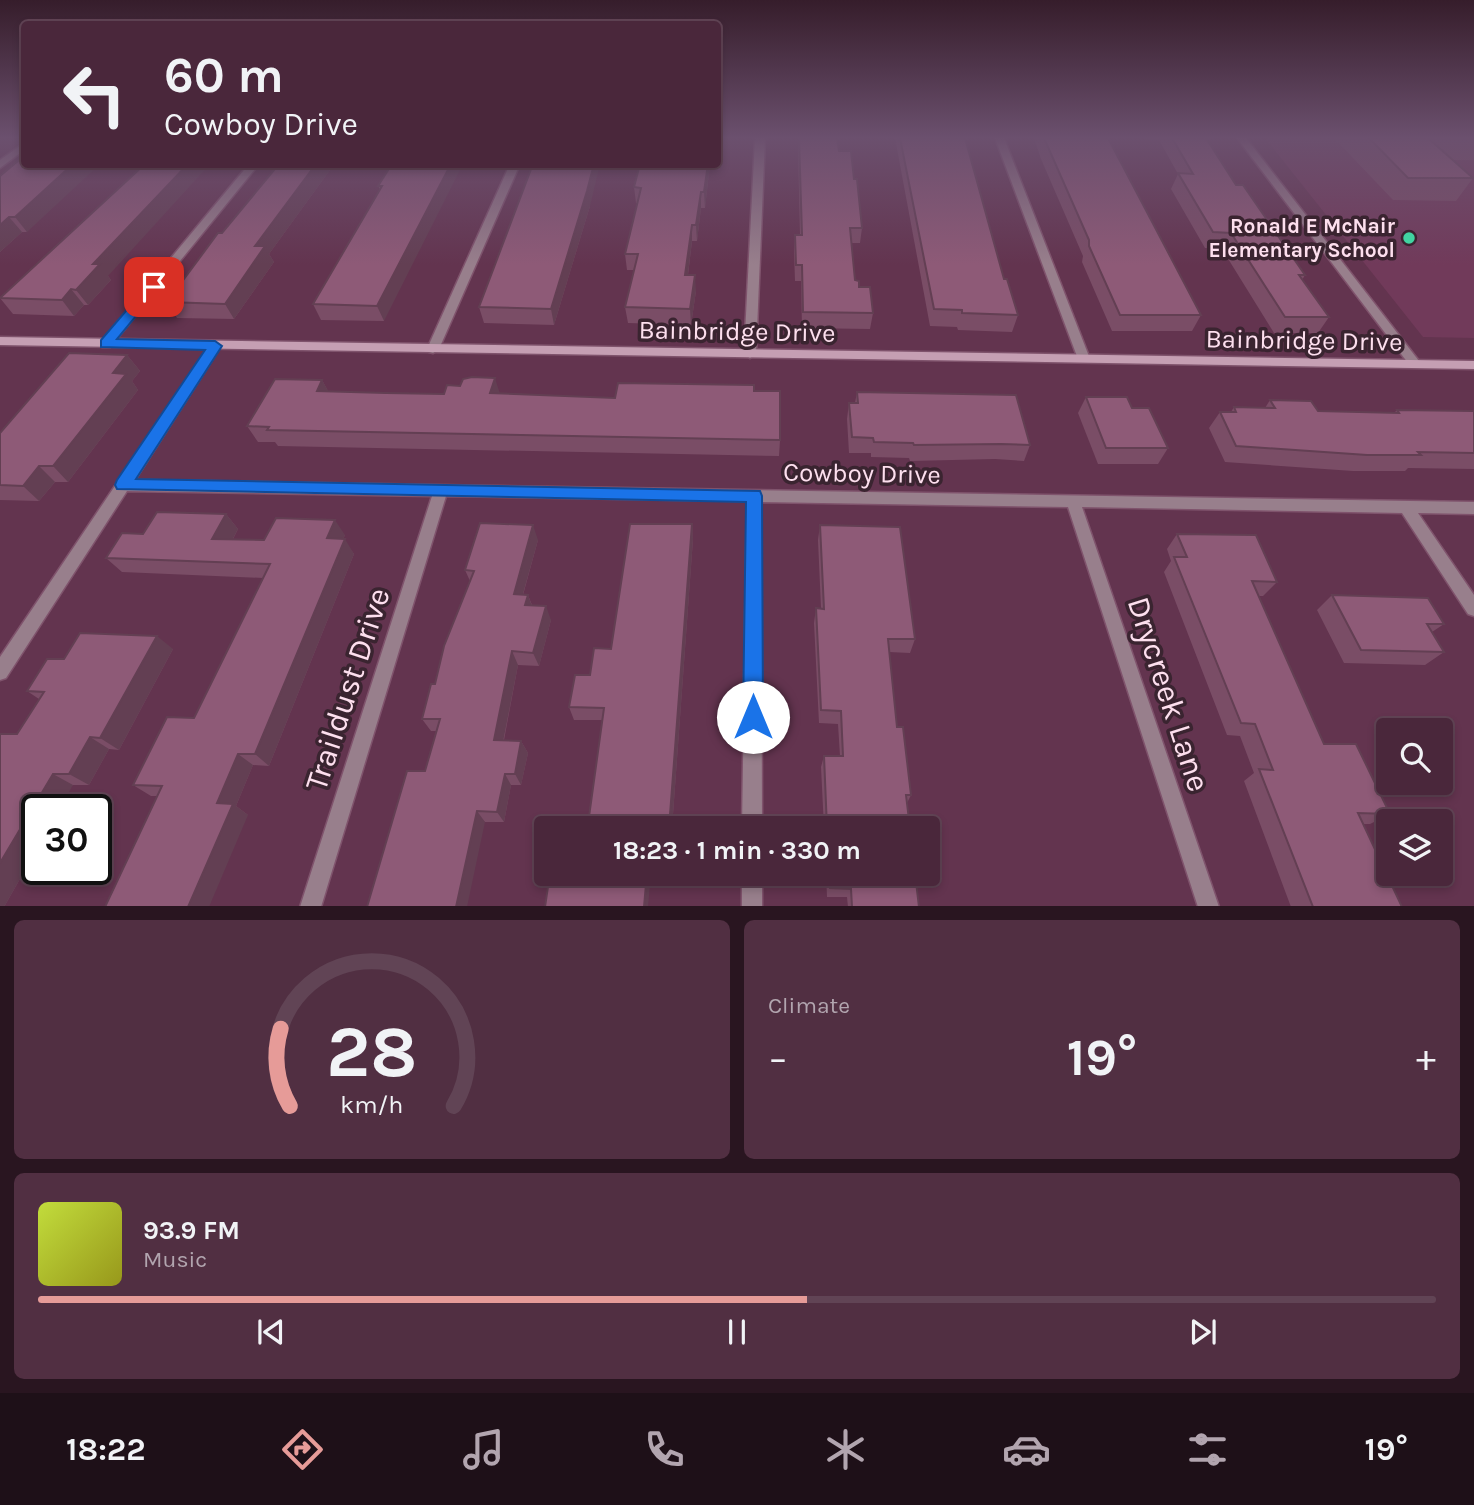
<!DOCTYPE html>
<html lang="en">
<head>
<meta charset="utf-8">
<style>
  body { margin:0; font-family:Karla,sans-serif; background:#512f42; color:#f1f3f6; height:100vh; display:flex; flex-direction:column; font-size:26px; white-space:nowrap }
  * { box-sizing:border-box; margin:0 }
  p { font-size:23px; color:#b2a5af }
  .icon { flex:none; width:38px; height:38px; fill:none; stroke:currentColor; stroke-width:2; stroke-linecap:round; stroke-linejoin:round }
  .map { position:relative; height:906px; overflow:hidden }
  .panel { display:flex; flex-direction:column; gap:14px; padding:14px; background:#291520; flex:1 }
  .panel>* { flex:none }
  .banner { position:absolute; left:21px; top:21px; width:700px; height:147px; border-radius:7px; box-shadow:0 4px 10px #0003,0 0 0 2px #614455; background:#4a273b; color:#f1f3f6; overflow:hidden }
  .fabs { position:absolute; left:1376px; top:718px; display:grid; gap:14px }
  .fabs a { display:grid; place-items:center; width:77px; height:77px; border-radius:7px; background:#4a273b; box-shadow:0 4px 10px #0003,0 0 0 2px #614455; font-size:35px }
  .speed { position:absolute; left:21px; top:794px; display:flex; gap:14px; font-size:35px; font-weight:700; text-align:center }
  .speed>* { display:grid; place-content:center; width:91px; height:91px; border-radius:50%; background:#4a273b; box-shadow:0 4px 10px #0003,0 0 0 2px #614455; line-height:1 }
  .speed .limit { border:4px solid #111; border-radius:10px; background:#fff; color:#111 }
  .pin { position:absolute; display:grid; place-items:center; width:60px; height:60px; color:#fff; margin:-30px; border-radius:14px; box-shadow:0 4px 10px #0006 }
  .me { position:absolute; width:77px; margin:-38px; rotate:0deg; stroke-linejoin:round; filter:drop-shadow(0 0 5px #0008) }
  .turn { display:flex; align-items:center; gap:24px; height:147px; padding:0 28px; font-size:32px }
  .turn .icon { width:91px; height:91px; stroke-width:2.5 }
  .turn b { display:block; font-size:49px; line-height:60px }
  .big { font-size:52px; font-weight:700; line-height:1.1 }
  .panel .card { flex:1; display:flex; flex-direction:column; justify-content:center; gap:10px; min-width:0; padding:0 24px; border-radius:10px; background:#512f42 }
  .panel .dial { align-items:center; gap:0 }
  .dial svg { height:182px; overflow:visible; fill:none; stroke:#614455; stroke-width:7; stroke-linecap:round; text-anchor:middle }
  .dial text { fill:#f1f3f6; stroke:none }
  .song { display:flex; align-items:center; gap:21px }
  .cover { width:84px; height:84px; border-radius:10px; background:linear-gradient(135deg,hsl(70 70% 55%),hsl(60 70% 35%)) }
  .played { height:7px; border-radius:4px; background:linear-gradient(90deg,#e69b98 55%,#614455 55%) }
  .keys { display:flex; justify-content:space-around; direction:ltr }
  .heat { display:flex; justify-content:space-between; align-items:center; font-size:38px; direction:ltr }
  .panel .tiles { flex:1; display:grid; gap:14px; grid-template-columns:1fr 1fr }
  .card:last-child { grid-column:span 2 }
  .trip { position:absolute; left:534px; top:816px; width:406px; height:70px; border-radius:7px; background:#4a273b; box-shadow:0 4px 10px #0003,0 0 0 2px #614455; font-weight:700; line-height:70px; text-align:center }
  .menu { display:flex; height:112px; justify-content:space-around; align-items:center; background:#1e1018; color:#b2a5af }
  .menu .icon { width:49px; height:49px }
  .menu .active { color:#e69b98 }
  .menu b { font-size:32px; color:#f1f3f6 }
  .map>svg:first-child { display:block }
  .built { fill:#713a5a }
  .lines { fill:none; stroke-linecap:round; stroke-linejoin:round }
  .street-casing { stroke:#7f536c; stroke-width:3 }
  .secondary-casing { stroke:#7f536c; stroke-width:3 }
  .street { fill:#987f8c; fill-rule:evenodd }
  .secondary { fill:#c59fb3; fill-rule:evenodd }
  .wall { fill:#7a4d66 }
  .shaded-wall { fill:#633f53 }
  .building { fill:#8e5a77; stroke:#633f53; stroke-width:2 }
  .route { fill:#1a73e8; stroke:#114b97; stroke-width:2 }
  .poi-dot { fill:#41d4a1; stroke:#3a2430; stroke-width:2.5 }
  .labels { text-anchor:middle; stroke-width:7; stroke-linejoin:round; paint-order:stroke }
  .far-poi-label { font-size:21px; font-weight:bold; fill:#fddfee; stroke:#3a2430; text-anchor:end }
  .street-label { font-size:26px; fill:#fddfee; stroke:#3a2430 }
  .near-street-label { font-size:32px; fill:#fddfee; stroke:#3a2430 }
</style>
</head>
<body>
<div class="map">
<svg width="1474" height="907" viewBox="0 0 1474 907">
  <rect width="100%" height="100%" fill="#63344f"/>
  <polygon class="built" points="1265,138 1474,138 1474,338 1423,337"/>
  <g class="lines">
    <g class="street-casing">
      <g id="street">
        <polygon points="755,138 765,138 756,354 750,358 744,354"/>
        <polygon points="995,138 1004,138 1090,359 1088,362 1080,362 1078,359"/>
        <polygon points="1237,138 1246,138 1419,361 1421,364 1419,367 1411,367"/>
        <polygon points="24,143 24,150 0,168 0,160"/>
        <polygon points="249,164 259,164 110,347 102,347 100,344 102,341"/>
        <polygon points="510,164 520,164 439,349 433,353 429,352 427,349"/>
        <polygon points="215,342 221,346 135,480 1474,502 1474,514 1418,513 1474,595 1474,616 1468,614 1402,513 1082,507 1219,907 1198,907 1068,507 761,502 762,828 742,828 747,501 446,496 321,907 300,907 432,496 127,491 6,678 0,680 0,657 211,343"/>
        <rect x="742" y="873" width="20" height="34"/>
      </g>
    </g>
    <g class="secondary-casing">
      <polygon id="secondary" points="0,337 1474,361 1474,369 0,345"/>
    </g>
    <use href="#street" class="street"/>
    <use href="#secondary" class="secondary"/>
  </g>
  <g class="wall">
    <polygon points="798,138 839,151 854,179 862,228 860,243 851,243 855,280 859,287 873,313 870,329 802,328 801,281 795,281 794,251 795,235 800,235 798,152"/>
    <polygon points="895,138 965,138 1004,279 1018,315 1012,332 958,330 957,327 930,326"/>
    <polygon points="1034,138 1108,138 1201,315 1192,331 1112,331 1082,262 1083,256 1041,159"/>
    <polygon points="1143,138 1212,138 1209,143 1236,185 1305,275 1302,280 1329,317 1318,333 1274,333 1222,249 1205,248 1171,189 1178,174 1159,140 1144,139"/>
    <polygon points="1334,138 1474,138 1474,160 1452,160 1473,178 1456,201 1393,200"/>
    <polygon points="279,164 347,164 344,170 330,170 269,254 274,262 234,319 177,318 167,302 222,233"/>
    <polygon points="392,164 384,321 321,320 313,304 380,189 378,186"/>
    <polygon points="710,164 705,208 701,208 697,241 692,241 688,275 696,291 691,325 628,323 625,307 635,270 627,270 625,254 637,203 636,203 634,187"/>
    <polygon points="0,176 27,232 22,232 0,252"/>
    <polygon points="590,206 554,325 484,323 479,307"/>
    <polygon points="108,276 111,280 88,305 84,305 74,316 13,314 0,298"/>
    <polygon points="127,355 140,371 132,381 138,390 68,482 55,482 39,501 0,500 0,433"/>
    <polygon points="322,380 328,391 386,393 500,393 615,398 754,391 780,440 779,456 278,446 275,442 258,442 247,426"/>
    <polygon points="857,392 1030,445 1024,461 995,459 910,461 909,458 871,457 871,453 849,453 847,419 849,403 855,403"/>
    <polygon points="1086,397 1132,408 1168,448 1158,464 1098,464 1078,413"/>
    <polygon points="1270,400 1318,411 1394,413 1397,410 1474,411 1474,469 1408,468 1405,471 1353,471 1225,462 1209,428 1220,412 1231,412 1234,407 1265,408"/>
    <polygon points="226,514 238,529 233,539 264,540 345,535 343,539 354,554 269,766 253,765 236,806 248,815 157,796 151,796 133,785 194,718 263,578 122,572 106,558 143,534"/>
    <polygon points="692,524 693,539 672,828 558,828 588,824 603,720 574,720 569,707 590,675 611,649"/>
    <polygon points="820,525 915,639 910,653 889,652 897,727 911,795 907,803 910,828 824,828 821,767 824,756 840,756 838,724 819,723 814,623 816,608 821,608 818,540"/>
    <polygon points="1177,534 1277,582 1263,596 1259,596 1324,744 1390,814 1370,824 1363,824 1402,907 1291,907 1244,781 1254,773 1240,736 1227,735 1164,572 1171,561 1167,549"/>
    <polygon points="538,540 523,595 528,595 532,605 551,620 539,666 518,665 504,740 521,741 528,753 521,785 511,785 504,822 485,822 425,771 436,731 431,731 422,719 435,684 470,581 465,570"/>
    <polygon points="1332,595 1444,624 1432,632 1444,652 1425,665 1344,663 1317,610"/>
    <polygon points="173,649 119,750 109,749 89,785 73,785 37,810 37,849 4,907 0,907 17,734 39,699 27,691 64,659"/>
    <polygon points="826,873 915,873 919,907 848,907 847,897 827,897"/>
  </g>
  <g class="shaded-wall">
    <polygon points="73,164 100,164 27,232 15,217"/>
    <polygon points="188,164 210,164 108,276 111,280 88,305 76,290 93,264"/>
    <polygon points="316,164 327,164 330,170 269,254 274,262 234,319 225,304 255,246"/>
    <polygon points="341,164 347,164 344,170"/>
    <polygon points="451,164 463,164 384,321 377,306"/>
    <polygon points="594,164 600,164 590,206 554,325 551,309"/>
    <polygon points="708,164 710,164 705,208 704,192"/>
    <polygon points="701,192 701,208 697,241 696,225"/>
    <polygon points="9,217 22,232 0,252 0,225"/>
    <polygon points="692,225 692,241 686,290 685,275"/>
    <polygon points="695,275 696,291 691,325 690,309"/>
    <polygon points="71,289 84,305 74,316 62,300"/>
    <polygon points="127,355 140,371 132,381 138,390 68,482 53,466 113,373"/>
    <polygon points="495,378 500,394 490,393"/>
    <polygon points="322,380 331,396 317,391"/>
    <polygon points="39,466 55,482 39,501 23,486"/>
    <polygon points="226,514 238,529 225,554 212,539"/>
    <polygon points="335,520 345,535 337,553 327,538"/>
    <polygon points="692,524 693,539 672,828 669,828"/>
    <polygon points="533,525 538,540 519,608 514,594"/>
    <polygon points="345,539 354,554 269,766 255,754"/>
    <polygon points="528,595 533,609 525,605"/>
    <polygon points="546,606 551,620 539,666 533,653"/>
    <polygon points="157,636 173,649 119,750 100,738"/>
    <polygon points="512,651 518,665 501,752 494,740"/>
    <polygon points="90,737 109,749 89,785 69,774"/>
    <polygon points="521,741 528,753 521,785 515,774"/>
    <polygon points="238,754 253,765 236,806 248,815 209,907 188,907 217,803"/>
    <polygon points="53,774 73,785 59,810 37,810 37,849 4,907 0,907 0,863"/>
    <polygon points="505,774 511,785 504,822 497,812"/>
    <polygon points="477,811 485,822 467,907 456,907"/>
    <polygon points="647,873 651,874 648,907 644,907"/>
  </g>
  <g class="building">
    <polygon points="799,138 837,138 839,151 851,151 854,179 857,179 862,228 850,228 855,280 859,281 859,287 870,287 873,313 803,312 802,265 796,265 795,235 802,235"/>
    <polygon points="900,138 965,138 1004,279 1007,279 1018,315 962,313 962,310 934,309"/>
    <polygon points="1044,138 1108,138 1201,315 1120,315 1089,246 1089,240"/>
    <polygon points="1172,138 1206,138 1236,185 1243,185 1305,275 1299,275 1329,317 1285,317 1231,233 1213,232 1178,173 1193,174"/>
    <polygon points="1369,138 1428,138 1473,178 1408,178"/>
    <polygon points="24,156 24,164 73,164 15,217 9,217 0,225 0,176"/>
    <polygon points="145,164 188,164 93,264 100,264 76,290 71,289 62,300 0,298"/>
    <polygon points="279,164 316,164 255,246 265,246 225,304 167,302 218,233 222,233"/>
    <polygon points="392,164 451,164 377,306 313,304 382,186 378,186"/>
    <polygon points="533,164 594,164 587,191 551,309 479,307"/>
    <polygon points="640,164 708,164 704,192 701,192 696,225 692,225 685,275 695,275 690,309 625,307 638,254 625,254 641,188 634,187"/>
    <polygon points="69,353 127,355 113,373 126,374 53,466 39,466 23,486 0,485 0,433"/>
    <polygon points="472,377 495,378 490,393 615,398 618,383 754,385 754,391 780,391 780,440 267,430 269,427 247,426 275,379 322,380 317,391 386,393 444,394 447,385 460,386 463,379"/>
    <polygon points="857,392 1016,395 1030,445 1001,444 914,445 913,443 874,442 873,438 852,437 849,403 858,403"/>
    <polygon points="1086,397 1127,397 1132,408 1149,408 1168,448 1106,448"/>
    <polygon points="1270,400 1311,401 1318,411 1399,413 1397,410 1474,411 1474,453 1418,452 1421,455 1367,455 1236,446 1220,412 1236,412 1234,407 1275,408"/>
    <polygon points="157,512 226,514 212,539 264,540 276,518 335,520 327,538 345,539 255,754 238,754 217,803 233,804 188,907 105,907 162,786 133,785 167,717 194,718 270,564 106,558 122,533 143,534"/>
    <polygon points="480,523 533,525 514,594 528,595 525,605 546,606 533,653 512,651 494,740 521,741 515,774 505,774 497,812 477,811 456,907 367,907 407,771 425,771 440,719 422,719 431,684 435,684 444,646 474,571 465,570"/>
    <polygon points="630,524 692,524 669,828 558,828 559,823 588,824 604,708 569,707 575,675 590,675 594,648 611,649"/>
    <polygon points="820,525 900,527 915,639 888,639 897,727 903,727 911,795 906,795 910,828 827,828 824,756 843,756 841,711 821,710 816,608 824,609"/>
    <polygon points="1177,534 1256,535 1277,582 1252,581 1324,744 1356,744 1390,814 1358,813 1402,907 1313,907 1259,769 1273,770 1255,724 1241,723 1174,557 1187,557"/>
    <polygon points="1332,595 1428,598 1444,624 1427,624 1444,652 1361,650"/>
    <polygon points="80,633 157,636 100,738 90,737 69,774 53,774 0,863 0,734 17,734 44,692 27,691 47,659 64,659"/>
    <polygon points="550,873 647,873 644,907 545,907"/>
    <polygon points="829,873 915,873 919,907 852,907 851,889 830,888"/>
  </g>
  <linearGradient id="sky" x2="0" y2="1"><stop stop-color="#361d2b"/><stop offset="0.52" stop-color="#6b506e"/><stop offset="1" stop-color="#6b506e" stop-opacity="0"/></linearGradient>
  <rect width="1474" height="265" fill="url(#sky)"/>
  <polygon class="route" points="154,283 160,287 117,339 215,341 222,346 136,479 760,491 762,496 763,717 760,724 753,727 746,724 743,717 746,502 117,489 115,485 117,480 205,350 101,347 101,340 149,284"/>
  <circle class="poi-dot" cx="1409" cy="238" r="7"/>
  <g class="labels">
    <g class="far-poi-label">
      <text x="1395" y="233">Ronald E McNair<tspan x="1395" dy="24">Elementary School</tspan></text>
    </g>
    <g class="street-label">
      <text transform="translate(737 331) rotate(1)" y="9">Bainbridge Drive</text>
      <text transform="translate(1304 340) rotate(1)" y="9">Bainbridge Drive</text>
      <text transform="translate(862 473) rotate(1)" y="9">Cowboy Drive</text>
    </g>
    <g class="near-street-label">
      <text transform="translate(347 689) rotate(-72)" y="11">Traildust Drive</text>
      <text transform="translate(1169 694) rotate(72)" y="11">Drycreek Lane</text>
    </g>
  </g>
</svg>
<div class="fabs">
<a><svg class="icon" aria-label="search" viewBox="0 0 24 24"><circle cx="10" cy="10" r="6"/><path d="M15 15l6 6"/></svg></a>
<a><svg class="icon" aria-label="layers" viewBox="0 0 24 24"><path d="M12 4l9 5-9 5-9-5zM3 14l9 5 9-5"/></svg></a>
</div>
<div class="speed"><div class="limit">30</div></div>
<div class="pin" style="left:154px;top:287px;background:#d93025"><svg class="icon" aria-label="arrive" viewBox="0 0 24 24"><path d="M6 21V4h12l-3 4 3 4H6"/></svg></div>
<svg class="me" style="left:753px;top:717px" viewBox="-20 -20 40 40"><circle r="19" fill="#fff"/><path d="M0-13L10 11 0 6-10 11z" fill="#1a73e8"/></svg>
<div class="trip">18:23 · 1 min · 330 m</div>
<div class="banner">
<div class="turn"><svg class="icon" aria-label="left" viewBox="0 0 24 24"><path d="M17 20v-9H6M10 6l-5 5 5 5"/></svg><div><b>60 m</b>Cowboy Drive</div></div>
</div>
</div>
<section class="panel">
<div class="tiles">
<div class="card dial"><svg viewBox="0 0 100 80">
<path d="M14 69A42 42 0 1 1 86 69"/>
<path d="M14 69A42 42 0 0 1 10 35" stroke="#e69b98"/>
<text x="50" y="56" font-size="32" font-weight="700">28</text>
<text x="50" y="72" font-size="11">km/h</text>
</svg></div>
<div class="card"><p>Climate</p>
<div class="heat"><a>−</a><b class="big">19°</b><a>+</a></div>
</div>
<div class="card">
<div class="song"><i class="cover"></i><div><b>93.9 FM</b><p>Music</p></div></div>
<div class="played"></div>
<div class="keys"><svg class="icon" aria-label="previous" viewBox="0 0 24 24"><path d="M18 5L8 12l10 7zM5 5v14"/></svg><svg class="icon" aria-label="pause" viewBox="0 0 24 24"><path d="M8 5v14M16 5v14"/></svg><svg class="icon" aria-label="next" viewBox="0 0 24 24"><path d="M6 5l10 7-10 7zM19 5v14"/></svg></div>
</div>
</div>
</section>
<nav class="menu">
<b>18:22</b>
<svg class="icon active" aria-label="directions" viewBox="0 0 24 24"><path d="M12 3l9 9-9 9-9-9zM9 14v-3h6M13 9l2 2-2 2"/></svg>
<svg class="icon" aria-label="music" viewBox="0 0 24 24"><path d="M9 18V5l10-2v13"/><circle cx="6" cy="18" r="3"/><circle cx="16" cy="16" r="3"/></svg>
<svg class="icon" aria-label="phone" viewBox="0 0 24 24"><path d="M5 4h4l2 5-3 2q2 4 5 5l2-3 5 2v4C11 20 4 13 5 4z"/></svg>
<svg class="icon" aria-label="climate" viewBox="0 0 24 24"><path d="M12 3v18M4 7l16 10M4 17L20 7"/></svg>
<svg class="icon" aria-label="car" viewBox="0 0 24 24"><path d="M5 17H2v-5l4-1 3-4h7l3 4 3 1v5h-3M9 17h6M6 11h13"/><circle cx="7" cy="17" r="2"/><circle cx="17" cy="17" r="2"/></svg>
<svg class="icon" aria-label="filters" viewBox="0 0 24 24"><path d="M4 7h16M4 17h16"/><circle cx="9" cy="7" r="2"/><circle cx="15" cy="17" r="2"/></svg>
<b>19°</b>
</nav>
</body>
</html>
